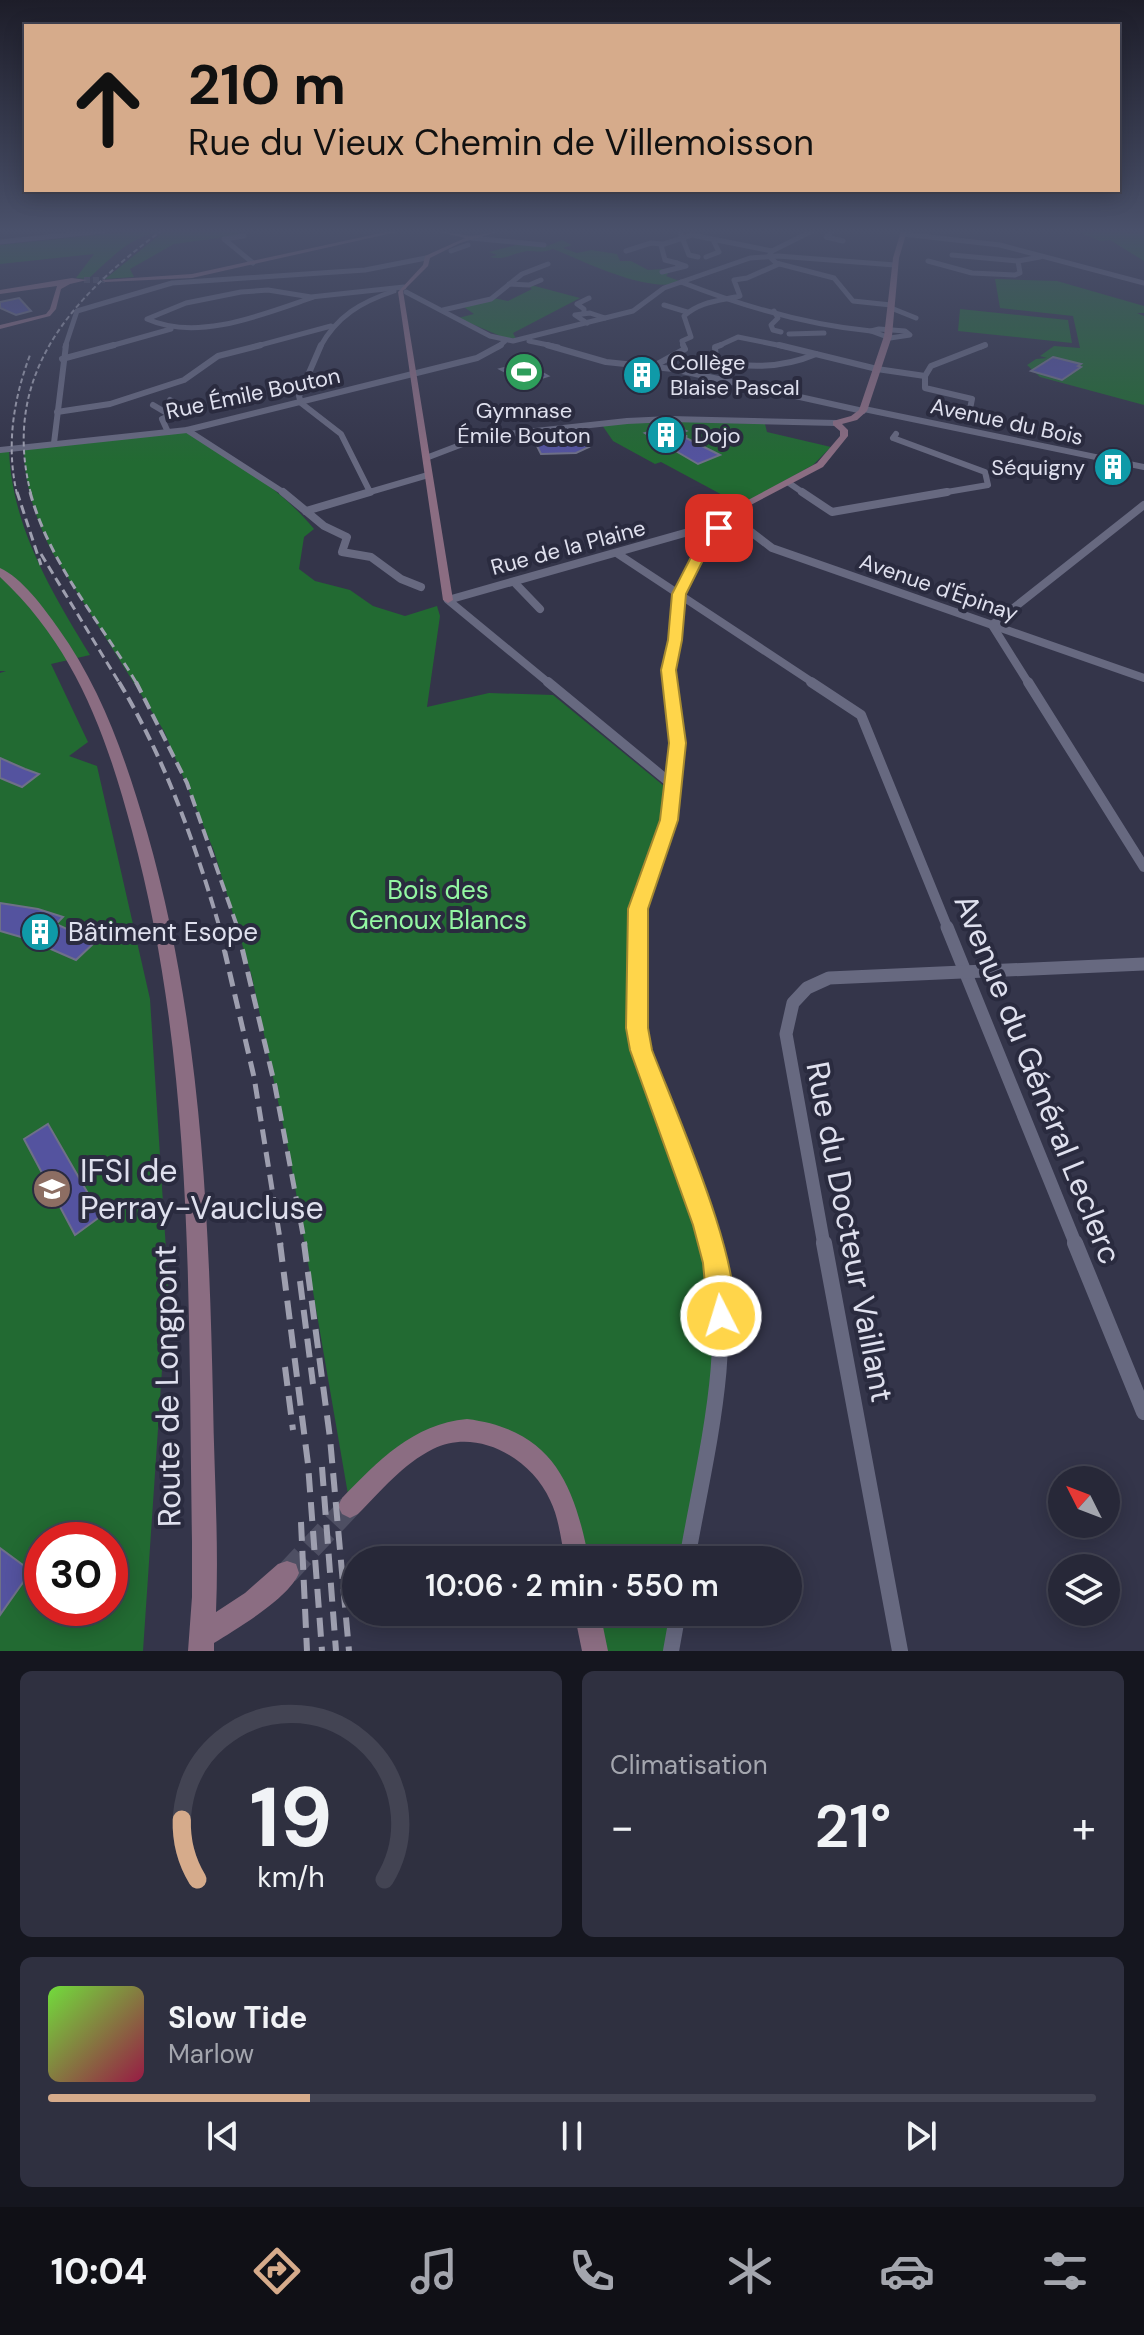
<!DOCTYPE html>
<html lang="fr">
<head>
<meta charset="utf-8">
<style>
  body { margin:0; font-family:"DM Sans",sans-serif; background:#2f3040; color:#f1f3f6; height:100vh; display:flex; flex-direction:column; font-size:30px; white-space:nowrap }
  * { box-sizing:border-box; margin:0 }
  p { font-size:26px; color:#a4a6ae }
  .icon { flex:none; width:44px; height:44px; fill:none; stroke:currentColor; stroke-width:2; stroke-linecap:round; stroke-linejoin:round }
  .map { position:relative; height:1651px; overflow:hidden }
  .panel { display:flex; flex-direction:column; gap:20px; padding:20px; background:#15161f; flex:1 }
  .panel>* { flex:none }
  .guide { position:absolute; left:24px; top:24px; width:1096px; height:168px; border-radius:0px; box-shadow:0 4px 20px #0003,0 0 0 2px #434453; background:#d6ab8b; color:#111; overflow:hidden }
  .needle { width:52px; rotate:312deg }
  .buttons { position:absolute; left:1048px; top:1466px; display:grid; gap:16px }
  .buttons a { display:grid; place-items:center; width:72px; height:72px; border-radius:50%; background:#272838; box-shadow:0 4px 20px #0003,0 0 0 2px #434453; font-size:40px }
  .speed { position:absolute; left:24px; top:1522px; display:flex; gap:16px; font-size:40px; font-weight:700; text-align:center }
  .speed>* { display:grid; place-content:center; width:104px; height:104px; border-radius:50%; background:#272838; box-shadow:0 4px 20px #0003,0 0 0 2px #434453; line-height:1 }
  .speed .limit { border:12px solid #d22; background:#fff; color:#111 }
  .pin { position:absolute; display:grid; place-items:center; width:68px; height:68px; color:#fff; margin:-34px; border-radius:16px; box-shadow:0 4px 12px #0006 }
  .me { position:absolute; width:88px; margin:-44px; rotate:355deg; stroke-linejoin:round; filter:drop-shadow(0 0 6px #0008) }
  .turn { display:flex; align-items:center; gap:28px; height:168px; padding:0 32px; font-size:36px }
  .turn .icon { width:104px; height:104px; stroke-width:2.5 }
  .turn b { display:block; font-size:56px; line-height:68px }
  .big { font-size:60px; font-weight:600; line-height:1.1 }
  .panel .widget { flex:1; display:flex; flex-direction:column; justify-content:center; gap:12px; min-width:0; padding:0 28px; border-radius:12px; background:#2f3040 }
  .panel .dial { align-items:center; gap:0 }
  .dial svg { height:208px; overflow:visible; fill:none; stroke:#434453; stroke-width:7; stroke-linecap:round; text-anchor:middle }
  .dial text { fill:#f1f3f6; stroke:none }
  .song { display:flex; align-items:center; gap:24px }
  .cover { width:96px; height:96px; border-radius:12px; background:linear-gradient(135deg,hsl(100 70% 55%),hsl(340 70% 35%)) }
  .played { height:8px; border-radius:4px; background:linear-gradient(90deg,#d6ab8b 25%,#434453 25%) }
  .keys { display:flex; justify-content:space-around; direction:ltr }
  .heat { display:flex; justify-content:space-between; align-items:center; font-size:44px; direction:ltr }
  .panel .tiles { flex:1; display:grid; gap:20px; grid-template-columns:1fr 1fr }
  .widget:last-child { grid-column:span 2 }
  .trip { position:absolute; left:342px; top:1546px; width:460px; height:80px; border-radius:40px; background:#272838; box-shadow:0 4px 20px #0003,0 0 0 2px #434453; font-weight:600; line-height:80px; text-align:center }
  .tab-bar { display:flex; height:128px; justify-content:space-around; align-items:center; background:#101016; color:#a4a6ae }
  .tab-bar .icon { width:56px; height:56px }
  .tab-bar .current { color:#d6ab8b }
  .tab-bar b { font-size:36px; color:#f1f3f6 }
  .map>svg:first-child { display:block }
  .green { fill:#226a32; fill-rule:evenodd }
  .building { fill:#54539f; stroke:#6e7088; stroke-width:2 }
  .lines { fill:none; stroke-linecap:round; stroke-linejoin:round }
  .secondary-tunnel-far1 { stroke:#4e4f63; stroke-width:6; stroke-dasharray:6 3; stroke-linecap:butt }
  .secondary-tunnel { stroke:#4e4f63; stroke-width:23; stroke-dasharray:23 11; stroke-linecap:butt }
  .street-far5 { stroke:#676980; stroke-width:5 }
  .street-far4 { stroke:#676980; stroke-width:6 }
  .street-far3 { stroke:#676980; stroke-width:8 }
  .street-far2 { stroke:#676980; stroke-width:10 }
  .street-far1 { stroke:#676980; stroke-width:13 }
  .street { stroke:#676980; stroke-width:16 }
  .secondary { fill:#8b6d82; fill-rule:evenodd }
  .rail-far4 { stroke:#9e9faf; stroke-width:2; stroke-dasharray:5 3; stroke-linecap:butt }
  .rail-far3 { stroke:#9e9faf; stroke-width:3; stroke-dasharray:9 5; stroke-linecap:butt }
  .rail-far2 { stroke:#9e9faf; stroke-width:4; stroke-dasharray:12 6; stroke-linecap:butt }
  .rail-far1 { stroke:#9e9faf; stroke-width:5; stroke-dasharray:15 8; stroke-linecap:butt }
  .rail { stroke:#9e9faf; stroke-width:6; stroke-dasharray:19 10; stroke-linecap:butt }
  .route { fill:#ffd54a; stroke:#a68a30; stroke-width:2 }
  .labels { text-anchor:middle; stroke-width:8; stroke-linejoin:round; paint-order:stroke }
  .far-poi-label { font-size:22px; fill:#dfe0ee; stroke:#2a2b3f; text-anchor:start }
  .far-street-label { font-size:22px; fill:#dfe0ee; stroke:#2a2b3f }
  .park-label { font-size:26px; fill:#93f7a2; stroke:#2a2b3f }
  .poi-label { font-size:26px; fill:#dfe0ee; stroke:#2a2b3f; text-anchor:start }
  .near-street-label { font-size:32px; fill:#dfe0ee; stroke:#2a2b3f }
  .near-poi-label { font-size:32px; fill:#dfe0ee; stroke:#2a2b3f; text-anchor:start }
</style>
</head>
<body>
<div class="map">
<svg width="1144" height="1651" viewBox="0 0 1144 1651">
  <rect width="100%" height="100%" fill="#34354a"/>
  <g class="green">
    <path d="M135 231H236L240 235 174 244 130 269 134 277 105 279 163 232C134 232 108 261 88 279L76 278 94 254 0 264V245Z"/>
    <polygon points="1111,231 1144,234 1144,261 1110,240 1100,241 1079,232"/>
    <path d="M562 240 572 245 563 248 577 253 591 250 617 254 620 261H631L648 270 678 268 669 272 666 276 682 282C648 294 586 262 553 249 542 253 537 251 527 251 513 253 504 261 490 257L497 255 489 252 524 243 547 246Z"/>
    <polygon points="995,279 1057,281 1144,306 1144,313 1137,313 1144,316 1144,405 1040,377 1027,365 1036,359 1047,358 1040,356 1054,346 1080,348 1073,316 1000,308"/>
    <polygon points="531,285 580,298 513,333 516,339 505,338 458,318 474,314 464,307 493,298 508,301 532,289 528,286"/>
    <polygon points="960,309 1068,320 1072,343 958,331"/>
    <polygon points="669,421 765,424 767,432 831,447 813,465 741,505 661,462 655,464 613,441 602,425"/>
    <path d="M187 430C231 460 280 487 314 529L304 537 299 569 315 581 350 590 373 606 405 616 437 606 440 616 427 707 489 693 553 695 664 786 661 821 646 867 636 918 637 1028 706 1225 721 1316 687 1560H577L566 1510 530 1456 448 1432 350 1506 290 1158 252 977 214 851 164 731 52 552C36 519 24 485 24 447Z"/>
    <path d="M9 450C12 527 51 591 90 655L51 664 88 742 69 756 97 766 150 999 168 1281 143 1651H0V673L6 671H0V452ZM42 1540H110V1608H42Z"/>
    <polygon points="587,1612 678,1612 671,1651 595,1651"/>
  </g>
  <g class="building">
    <polygon points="19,298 31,311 16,315 0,308 0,302"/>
    <polygon points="1053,357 1081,364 1078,366 1081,367 1062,380 1031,371"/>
    <polygon points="525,363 548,376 526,383 500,369"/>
    <polygon points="672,425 686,431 680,433 686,436 684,437 720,455 698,464 645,433"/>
    <polygon points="570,437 581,439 589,447 576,453 541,454 533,438 557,443"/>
    <polygon points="0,758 25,769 39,774 22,787 5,780 0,778"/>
    <polygon points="0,903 38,909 63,917 56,924 95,942 76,960 28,939 0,931"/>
    <polygon points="48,1124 101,1216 75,1235 24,1139"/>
    <polygon points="0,1548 31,1571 0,1615"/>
  </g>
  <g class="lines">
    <polyline class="secondary-tunnel-far1" points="84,280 105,280"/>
    <polyline class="secondary-tunnel" points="287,1573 350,1506"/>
    <g class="street-far5">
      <polyline points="812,231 772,251 769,256 776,263 834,278 853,301 891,305"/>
      <polyline points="832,231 826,237 843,241"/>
      <polyline points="680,232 689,255 698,257"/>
      <polyline points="903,234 1000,245 1144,283"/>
      <polyline points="244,236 224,239 253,263"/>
      <polyline points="471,238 544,245"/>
      <polyline points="0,242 103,231"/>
      <polyline points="451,251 468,245"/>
      <polyline points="626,251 651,243 662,244"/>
      <polyline points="952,255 1018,261"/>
      <polyline points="706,257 719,252 714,242"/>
      <polyline points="928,261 972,273 1015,275 1020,273 1018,261 1040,257"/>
      <polyline points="677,263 665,260 661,245 692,235 772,251"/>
      <polyline points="662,272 686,266 677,263 678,266"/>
      <path d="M681 282C742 306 806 325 871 331"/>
      <polyline points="509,284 529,285 541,280"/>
      <polyline points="406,292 490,336 513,341 633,311 664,288 750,258 778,256 895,265"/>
      <path d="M314 297C264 314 198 342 147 319L186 303 241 292 268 290 311 297 404 287"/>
      <polyline points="664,305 687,312"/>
      <polyline points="891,308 916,318"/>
      <polyline points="443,310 491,299 522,274 548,264"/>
      <polyline points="774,311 778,318 771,325 773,330 781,332"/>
      <polyline points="584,313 584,309 577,304 589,298"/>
      <polyline points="587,323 575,315 590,313 605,318"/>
      <polygon points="879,329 905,331 910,335 890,338 871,331"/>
      <polyline points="789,334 824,333"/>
      <polyline points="529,341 558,347"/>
      <polyline points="65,347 77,311 172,283 365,270 426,258"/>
      <polyline points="107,347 171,329"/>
      <polyline points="253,347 331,326"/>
      <path d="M320 347C337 316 361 302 394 291"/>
      <polyline points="498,347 505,341"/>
      <path d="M684 347 682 341 691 337 684 316C700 301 720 301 740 296L734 280 747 278 779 264"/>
      <polyline points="716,347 738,337 787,347"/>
      <polyline points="981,347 985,345"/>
    </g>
    <g class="street-far4">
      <polyline points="321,345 299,396 301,403 341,434 370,492"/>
      <polyline points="547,345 606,362 673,369 863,411"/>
      <path d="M721 345 715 347 716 361C751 369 783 368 816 354"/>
      <polyline points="779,345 877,369 925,376 931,366 985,345"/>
      <polyline points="62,359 114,345"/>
      <polyline points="654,366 685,349 683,345"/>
      <polyline points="925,376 925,388 972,399 969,414"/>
      <polyline points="153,405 170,415"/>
      <polyline points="864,409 1144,467"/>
      <polyline points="57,412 110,404 184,380 218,356 261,345"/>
      <polyline points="187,430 286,494"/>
      <polyline points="168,432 162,419 185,409 170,400"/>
      <polyline points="896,434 893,438 985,472 988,485 935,494"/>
      <polyline points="54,443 66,345"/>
      <polyline points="0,450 187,430 477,358 501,345"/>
      <polyline points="426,458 481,437 627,421 670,419 836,423"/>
      <polyline points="789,483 805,494"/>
      <polyline points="363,494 428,475"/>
    </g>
    <g class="street-far3">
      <polyline points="283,492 324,526 347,537 342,552 371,557 401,579 421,587"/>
      <polyline points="802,492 832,512 947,492"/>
      <polyline points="306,511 370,492"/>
      <polyline points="729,515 772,548 1144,678"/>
      <polyline points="618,554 815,684"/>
      <polyline points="514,582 540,609"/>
      <polyline points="550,684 448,600 699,529"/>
      <polyline points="1029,684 992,625 1144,505"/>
    </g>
    <g class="street-far2">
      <polyline points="548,682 674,786"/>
      <polyline points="811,682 861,715 948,929"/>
      <polyline points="1028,682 1144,867"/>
      <polyline points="636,929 636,918 654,866"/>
    </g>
    <g class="street-far1">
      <polyline points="636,927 638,1038 711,1245"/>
      <polyline points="947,927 1076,1245"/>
      <polyline points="824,1245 786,1034 793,1003 807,988 829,978 1144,964"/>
    </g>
    <g class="street">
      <polyline points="824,1243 900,1651"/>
      <polyline points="1075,1243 1144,1412"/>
      <path d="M687 1560C704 1460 737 1343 711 1243"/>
      <polyline points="671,1651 678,1612"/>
    </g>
    <g class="secondary">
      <polygon points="390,231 401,231 192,278 105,282 102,280 192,274"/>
      <polygon points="436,231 472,236 501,231 460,243 430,258 428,266 403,291 453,600 448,603 443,600 398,292 423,265 425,256 465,238"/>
      <polygon points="901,231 907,231 899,258 892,336 867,411 857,420 842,424 848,430 848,436 823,467 728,517 731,520 701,560 684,594 681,640 674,670 684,743 676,820 661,866 659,870 649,870 647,866 662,820 672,743 662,670 669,640 674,594 691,559 719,522 702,531 694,529 817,463 840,436 840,431 833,425 833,421 851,416 859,410 884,336 893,258"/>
      <polygon points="72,278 87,280 70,284 61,289 56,309 50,316 0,329 0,325 46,314 50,309 57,286 0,294 0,290"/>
      <path d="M0 568C21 577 45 609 58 628 102 689 126 760 147 832 200 1017 209 1209 213 1401 214 1471 219 1542 216 1612L245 1593 278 1564 287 1561 296 1564 299 1573C289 1598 238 1628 214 1643V1651H188L192 1597V1542C188 1304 195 1064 132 831 106 734 75 647 0 577Z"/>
      <path d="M467 1419C553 1430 574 1484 589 1560H565C561 1540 559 1518 550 1500 531 1458 477 1427 433 1449 403 1464 381 1491 358 1514L350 1518 342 1514 338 1506 342 1498C378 1461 413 1424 467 1419Z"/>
      <polygon points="574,1612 600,1612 608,1651 582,1651"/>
    </g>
    <g class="rail-far4">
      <path d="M17 494C6 447 13 400 30 355"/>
      <path d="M31 494C0 375 72 297 161 231"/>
    </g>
    <g class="rail-far3">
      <polyline points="17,492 41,565"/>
      <path d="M30 492C50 565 100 621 137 684"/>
      <polyline points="41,554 120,684"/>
    </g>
    <g class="rail-far2">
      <path d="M119 682C165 759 195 843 220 929"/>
      <polyline points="136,682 187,783 238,929"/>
    </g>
    <g class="rail-far1">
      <polyline points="219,927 254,1077 281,1245"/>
      <polyline points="237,927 275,1086 305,1245"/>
    </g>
    <g class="rail">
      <polyline points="280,1243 308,1464 322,1651"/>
      <polyline points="304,1243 330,1438 349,1651"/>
      <polyline points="300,1281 313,1384"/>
      <polyline points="285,1367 293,1430"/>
      <polyline points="322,1467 336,1651"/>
      <polyline points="301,1522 307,1651"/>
    </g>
  </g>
  <linearGradient id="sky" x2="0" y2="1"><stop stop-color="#1d1d29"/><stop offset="0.5" stop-color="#4a516b"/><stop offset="1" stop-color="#4a516b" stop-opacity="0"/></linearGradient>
  <rect width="1144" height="462" fill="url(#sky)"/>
  <path class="route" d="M714 526 725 528 703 560 686 594 682 640 676 670 686 743 678 820 648 909V1028L652 1050C672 1103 751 1279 731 1326L721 1330 712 1326 708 1316 703 1263 693 1225 630 1050 626 1028 628 909 660 820 669 743 661 670 668 640 672 594 690 559Z"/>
  <defs>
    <g id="stadium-disc" transform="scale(2)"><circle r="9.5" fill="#2e9e5b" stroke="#2a2b3f"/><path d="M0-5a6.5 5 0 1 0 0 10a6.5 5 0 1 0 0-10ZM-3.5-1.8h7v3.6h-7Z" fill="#fff"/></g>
    <g id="building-disc" transform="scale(2)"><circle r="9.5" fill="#0f9aa8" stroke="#2a2b3f"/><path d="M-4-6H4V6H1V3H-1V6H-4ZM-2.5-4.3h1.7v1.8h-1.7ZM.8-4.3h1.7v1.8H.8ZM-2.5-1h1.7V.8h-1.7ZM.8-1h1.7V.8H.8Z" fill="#fff"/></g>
    <g id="university-disc" transform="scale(2)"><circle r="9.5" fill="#8d6e63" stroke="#2a2b3f"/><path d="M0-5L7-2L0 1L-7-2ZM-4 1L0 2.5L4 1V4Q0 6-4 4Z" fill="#fff"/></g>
  </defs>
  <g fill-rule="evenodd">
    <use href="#stadium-disc" x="524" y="372"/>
    <use href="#building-disc" x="642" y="375"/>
    <use href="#building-disc" x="666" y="435"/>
    <use href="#building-disc" x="1113" y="467"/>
    <use href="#building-disc" x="40" y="932"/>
    <use href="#university-disc" x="52" y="1189"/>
  </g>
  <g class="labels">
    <g class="far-poi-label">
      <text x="670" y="370">Collège<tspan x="670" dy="25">Blaise Pascal</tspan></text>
      <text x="524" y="418" text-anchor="middle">Gymnase<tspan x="524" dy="25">Émile Bouton</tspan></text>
      <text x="694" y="443">Dojo</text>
      <text x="1085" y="475" text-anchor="end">Séquigny</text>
    </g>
    <g class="far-street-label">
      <text transform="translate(253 393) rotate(-12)" y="8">Rue Émile Bouton</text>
      <text transform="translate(1007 421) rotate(12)" y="8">Avenue du Bois</text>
      <text transform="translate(568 547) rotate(-15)" y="8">Rue de la Plaine</text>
      <text transform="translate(939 587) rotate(19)" y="8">Avenue d'Épinay</text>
    </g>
    <g class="park-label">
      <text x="438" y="899">Bois des<tspan x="438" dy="30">Genoux Blancs</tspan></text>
    </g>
    <g class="poi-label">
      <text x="68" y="941">Bâtiment Esope</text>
    </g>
    <g class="near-street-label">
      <text transform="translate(1038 1079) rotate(68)" y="11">Avenue du Général Leclerc</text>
      <text transform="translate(850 1232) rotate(79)" y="11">Rue du Docteur Vaillant</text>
      <text transform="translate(167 1386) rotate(-91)" y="11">Route de Longpont</text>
    </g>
    <g class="near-poi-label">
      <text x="80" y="1182">IFSI de<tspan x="80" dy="37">Perray-Vaucluse</tspan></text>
    </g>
  </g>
</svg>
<div class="buttons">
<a><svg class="needle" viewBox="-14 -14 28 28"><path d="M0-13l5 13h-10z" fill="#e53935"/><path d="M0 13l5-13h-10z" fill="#a4a6ae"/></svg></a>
<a><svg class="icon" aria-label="layers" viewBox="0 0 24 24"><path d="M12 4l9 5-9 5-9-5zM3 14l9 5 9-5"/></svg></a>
</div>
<div class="speed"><div class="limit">30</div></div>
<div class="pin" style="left:719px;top:528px;background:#d93025"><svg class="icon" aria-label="arrive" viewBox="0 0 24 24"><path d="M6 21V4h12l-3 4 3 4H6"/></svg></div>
<svg class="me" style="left:721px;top:1316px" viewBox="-20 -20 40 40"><circle r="17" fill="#ffd54a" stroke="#fff" stroke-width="3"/><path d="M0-11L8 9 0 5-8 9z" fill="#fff"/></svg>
<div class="trip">10:06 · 2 min · 550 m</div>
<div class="guide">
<div class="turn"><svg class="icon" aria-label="ahead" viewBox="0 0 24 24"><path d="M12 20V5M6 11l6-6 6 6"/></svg><div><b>210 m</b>Rue du Vieux Chemin de Villemoisson</div></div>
</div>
</div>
<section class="panel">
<div class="tiles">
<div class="widget dial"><svg viewBox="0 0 100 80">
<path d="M14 69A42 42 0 1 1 86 69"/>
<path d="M14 69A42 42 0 0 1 8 46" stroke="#d6ab8b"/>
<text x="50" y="56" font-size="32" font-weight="700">19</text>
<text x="50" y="72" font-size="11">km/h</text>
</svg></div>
<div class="widget"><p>Climatisation</p>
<div class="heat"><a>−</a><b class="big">21°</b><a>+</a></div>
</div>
<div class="widget">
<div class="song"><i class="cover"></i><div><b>Slow Tide</b><p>Marlow</p></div></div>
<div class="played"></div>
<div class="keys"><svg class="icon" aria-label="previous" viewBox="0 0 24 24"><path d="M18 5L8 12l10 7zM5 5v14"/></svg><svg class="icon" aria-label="pause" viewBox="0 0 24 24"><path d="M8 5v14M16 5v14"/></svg><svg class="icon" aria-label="next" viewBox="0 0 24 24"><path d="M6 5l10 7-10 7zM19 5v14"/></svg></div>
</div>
</div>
</section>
<nav class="tab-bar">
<b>10:04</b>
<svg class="icon current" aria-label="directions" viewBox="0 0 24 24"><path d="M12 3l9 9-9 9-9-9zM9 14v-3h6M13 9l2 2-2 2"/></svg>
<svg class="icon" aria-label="music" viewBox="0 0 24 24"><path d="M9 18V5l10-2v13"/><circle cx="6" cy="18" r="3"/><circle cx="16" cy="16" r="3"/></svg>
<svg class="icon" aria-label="phone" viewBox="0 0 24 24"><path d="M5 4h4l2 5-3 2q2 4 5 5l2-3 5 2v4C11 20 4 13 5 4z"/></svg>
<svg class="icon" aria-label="climate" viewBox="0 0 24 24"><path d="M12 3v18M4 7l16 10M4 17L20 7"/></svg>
<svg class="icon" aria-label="car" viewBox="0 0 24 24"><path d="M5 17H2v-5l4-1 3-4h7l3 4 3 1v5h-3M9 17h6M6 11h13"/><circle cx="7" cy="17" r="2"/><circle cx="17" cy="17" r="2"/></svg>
<svg class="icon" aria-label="filters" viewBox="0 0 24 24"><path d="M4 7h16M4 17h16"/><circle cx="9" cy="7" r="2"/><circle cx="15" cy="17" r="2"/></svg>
</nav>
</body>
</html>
